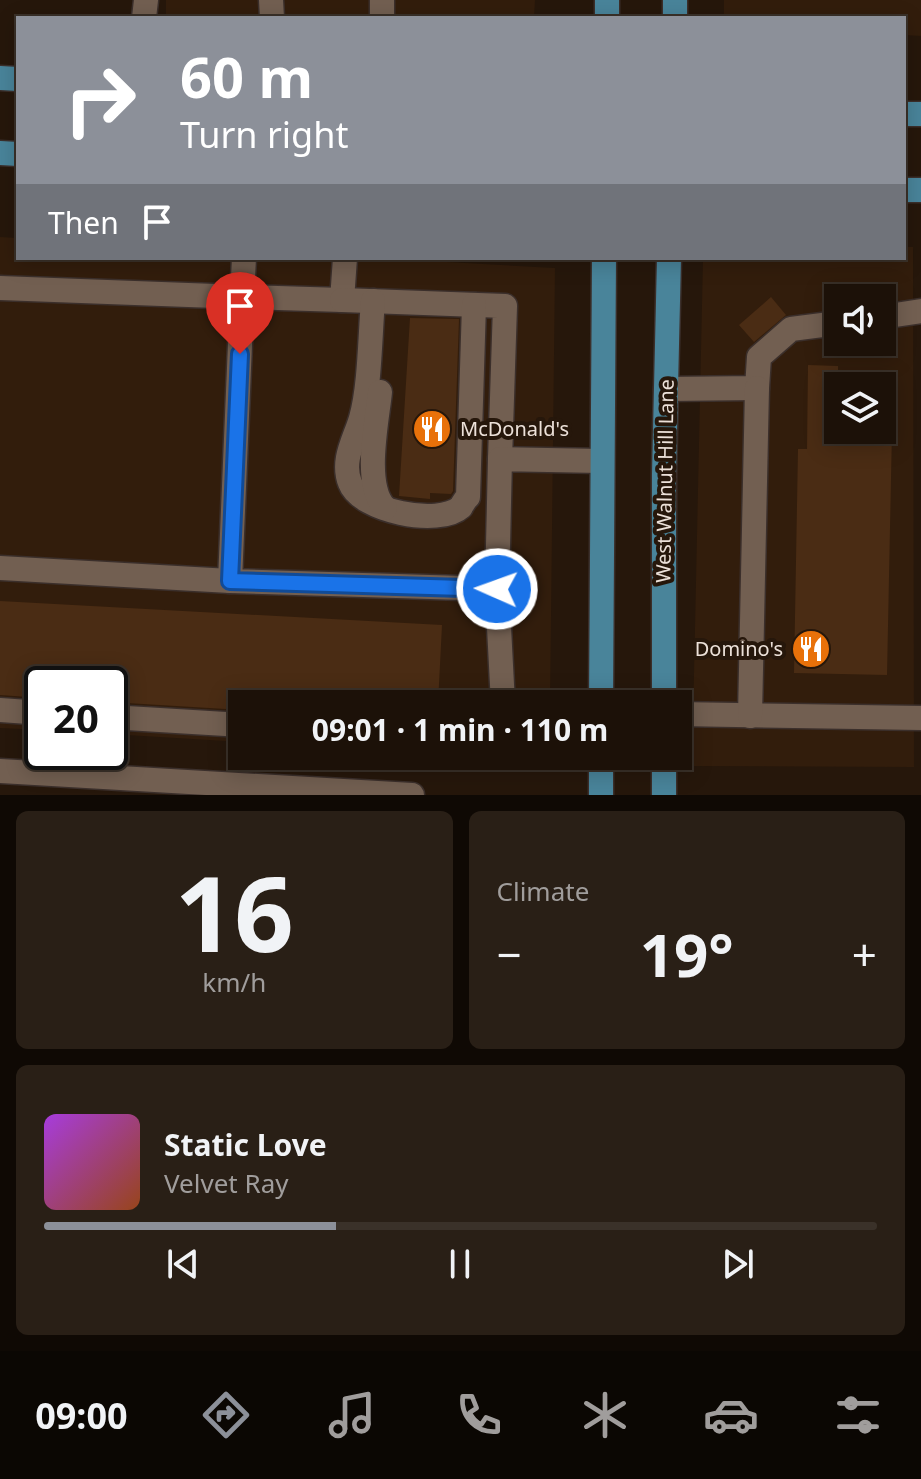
<!DOCTYPE html>
<html lang="en">
<head>
<meta charset="utf-8">
<style>
  body { margin:0; font-family:"Noto Sans",sans-serif; background:#291f16; color:#f1f3f6; height:100vh; display:flex; flex-direction:column; font-size:30px; white-space:nowrap }
  * { box-sizing:border-box; margin:0 }
  p { font-size:26px; color:#a09d9c }
  .icon { flex:none; width:44px; height:44px; fill:none; stroke:currentColor; stroke-width:2; stroke-linecap:round; stroke-linejoin:round }
  .map { position:relative; height:795px; overflow:hidden }
  .drawer { display:flex; flex-direction:column; gap:16px; padding:16px; background:#0f0904; flex:1 }
  .drawer>* { flex:none }
  .guide { position:absolute; left:16px; top:16px; width:890px; height:244px; border-radius:0px; box-shadow:0 4px 20px #0003,0 0 0 2px #3a3129; background:#8c9099; color:#fff; overflow:hidden }
  .buttons { position:absolute; left:824px; top:284px; display:grid; gap:16px }
  .buttons a { display:grid; place-items:center; width:72px; height:72px; border-radius:0px; background:#1c1108; box-shadow:0 4px 20px #0003,0 0 0 2px #3a3129; font-size:40px }
  .speed { position:absolute; left:24px; top:666px; display:flex; gap:16px; font-size:40px; font-weight:700; text-align:center }
  .speed>* { display:grid; place-content:center; width:104px; height:104px; border-radius:50%; background:#1c1108; box-shadow:0 4px 20px #0003,0 0 0 2px #3a3129; line-height:1 }
  .speed .limit { border:4px solid #111; border-radius:12px; background:#fff; color:#111 }
  .pin { position:absolute; display:grid; place-items:center; width:68px; height:68px; color:#fff; margin:-82px -34px; border-radius:50% 50% 50% 0; rotate:-45deg; box-shadow:0 0 8px #0007 }
  .pin .icon { rotate:45deg }
  .me { position:absolute; width:88px; margin:-44px; rotate:272deg; stroke-linejoin:round; filter:drop-shadow(0 0 6px #0008) }
  .turn { display:flex; align-items:center; gap:28px; height:168px; padding:0 32px; font-size:36px }
  .turn .icon { width:104px; height:104px; stroke-width:2.5 }
  .turn b { display:block; font-size:56px; line-height:68px }
  .then { display:flex; align-items:center; height:76px; padding:0 32px; background:#0003; gap:16px; font-size:30px }
  .big { font-size:60px; font-weight:700; line-height:1.1 }
  .drawer .card { flex:1; display:flex; flex-direction:column; justify-content:center; gap:12px; min-width:0; padding:0 28px; border-radius:12px; background:#291f16 }
  .drawer .dial { align-items:center; gap:0 }
  .dial b { font-size:104px; line-height:1 }
  .song { display:flex; align-items:center; gap:24px }
  .cover { width:96px; height:96px; border-radius:12px; background:linear-gradient(135deg,hsl(280 70% 55%),hsl(20 70% 35%)) }
  .played { height:8px; border-radius:4px; background:linear-gradient(90deg,#8c9099 35%,#3a3129 35%) }
  .keys { display:flex; justify-content:space-around; direction:ltr }
  .heat { display:flex; justify-content:space-between; align-items:center; font-size:44px; direction:ltr }
  .drawer .tiles { flex:1; display:grid; gap:16px; grid-template-columns:1fr 1fr }
  .card:last-child { grid-column:span 2 }
  .trip { position:absolute; left:228px; top:690px; width:464px; height:80px; border-radius:0px; background:#1c1108; box-shadow:0 4px 20px #0003,0 0 0 2px #3a3129; font-weight:700; line-height:80px; text-align:center }
  .menu { display:flex; height:128px; justify-content:space-around; align-items:center; background:#0b0703; color:#a09d9c }
  .menu .icon { width:56px; height:56px }
  .menu .active { color:#8c9099 }
  .menu b { font-size:36px; color:#f1f3f6 }
  .map>svg:first-child { display:block }
  .built { fill:#321d0c; fill-rule:evenodd }
  .building { fill:#4a2c14 }
  .lines { fill:none; stroke-linecap:round; stroke-linejoin:round }
  .minor-casing { stroke:#3b2f2b; stroke-width:27 }
  .major-casing { stroke:#3b2f2b; stroke-width:27 }
  .minor { stroke:#725f51; stroke-width:24 }
  .major { stroke:#49849a; stroke-width:24 }
  .route-casing { stroke:#114b97; stroke-width:20 }
  .route { stroke:#1a73e8; stroke-width:14 }
  .labels { text-anchor:middle; stroke-width:8; stroke-linejoin:round; paint-order:stroke }
  .poi-label { font-size:20px; fill:#ece1d9; stroke:#26170b; text-anchor:start }
  .street-label { font-size:20px; fill:#ece1d9; stroke:#26170b }
</style>
</head>
<body>
<div class="map">
<svg width="921" height="795" viewBox="0 0 921 795">
  <rect width="100%" height="100%" fill="#26170b"/>
  <g class="built">
    <polygon points="166,0 535,0 534,18 166,18"/>
    <polygon points="724,0 921,0 921,36 904,35 904,18 724,18"/>
    <polygon points="0,237 18,238 18,258 375,258 555,268 550,704 242,704 242,742 110,734 110,684 42,684 42,730 0,728"/>
    <path d="M904 247H913L914 767 692 766 703 258H904ZM838 298H882V342H838ZM838 386H882V430H838Z"/>
  </g>
  <g class="building">
    <polygon points="771,297 786,315 754,342 739,325"/>
    <polygon points="410,318 459,319 453,491 451,494 430,493 430,499 399,496"/>
    <polygon points="808,365 838,366 838,430 892,430 887,675 794,673 798,449 807,449"/>
    <polygon points="0,601 442,625 438,704 242,704 242,710 110,702 110,684 42,684 42,698 0,695"/>
  </g>
  <g class="lines">
    <g class="minor-casing">
      <g id="minor">
        <polyline points="271,0 272,18"/>
        <polyline points="382,0 382,18"/>
        <polyline points="144,18 146,0"/>
        <polyline points="244,258 242,297 342,300 345,258"/>
        <polyline points="0,288 242,297 230,581 497,589"/>
        <polyline points="342,300 505,306 500,459"/>
        <path d="M373 301C370 335 370 387 361 418 355 439 341 460 350 483 360 511 439 527 461 507 461 506 467 497 468 497L474 305"/>
        <polyline points="882,317 921,311"/>
        <polyline points="666,389 757,388 759,357 791,329 838,323"/>
        <path d="M380 392C377 422 363 485 385 508"/>
        <polyline points="0,568 230,581"/>
        <polyline points="503,704 497,589 500,459 601,461"/>
        <polyline points="0,710 42,713"/>
        <polyline points="678,714 921,718"/>
        <polyline points="750,716 757,388"/>
        <polyline points="110,717 242,725"/>
        <polyline points="0,771 412,795"/>
      </g>
    </g>
    <g class="major-casing">
      <g id="major">
        <polyline points="607,18 607,0"/>
        <polyline points="675,18 675,0"/>
        <polyline points="0,78 18,79"/>
        <polyline points="904,114 921,114"/>
        <polyline points="0,153 18,154"/>
        <polyline points="904,190 921,190"/>
        <polyline points="601,704 604,258"/>
        <polyline points="664,704 664,474 669,258"/>
        <polyline points="601,795 601,756"/>
        <polyline points="664,795 664,756"/>
      </g>
    </g>
    <use href="#minor" class="minor"/>
    <use href="#major" class="major"/>
  </g>
  <g class="lines">
    <g class="route-casing">
      <polyline id="route" points="240,354 230,581 497,589"/>
    </g>
    <use href="#route" class="route"/>
  </g>
  <defs>
    <g id="restaurant-disc" transform="scale(2)"><circle r="9.5" fill="#e8710a" stroke="#26170b"/><path d="M-5-6h1v4h1v-4h1v4h1v-4h1v5L-1.5 .5V6h-2V.5L-5-1ZM5-6V6H3V1.5H1.5Q1.5-4 5-6Z" fill="#fff"/></g>
  </defs>
  <g fill-rule="evenodd">
    <use href="#restaurant-disc" x="432" y="429"/>
    <use href="#restaurant-disc" x="811" y="649"/>
  </g>
  <g class="labels">
    <g class="poi-label">
      <text x="460" y="436">McDonald's</text>
      <text x="783" y="656" text-anchor="end">Domino's</text>
    </g>
    <g class="street-label">
      <text transform="translate(665 481) rotate(-89)" y="7">West Walnut Hill Lane</text>
    </g>
  </g>
</svg>
<div class="buttons">
<a><svg class="icon" aria-label="sound" viewBox="0 0 24 24"><path d="M4 9h4l5-4v14l-5-4H4zM17 9q2 3 0 6"/></svg></a>
<a><svg class="icon" aria-label="layers" viewBox="0 0 24 24"><path d="M12 4l9 5-9 5-9-5zM3 14l9 5 9-5"/></svg></a>
</div>
<div class="speed"><div class="limit">20</div></div>
<div class="pin" style="left:240px;top:354px;background:#d93025"><svg class="icon" aria-label="arrive" viewBox="0 0 24 24"><path d="M6 21V4h12l-3 4 3 4H6"/></svg></div>
<svg class="me" style="left:497px;top:589px" viewBox="-20 -20 40 40"><circle r="17" fill="#1a73e8" stroke="#fff" stroke-width="3"/><path d="M0-11L8 9 0 5-8 9z" fill="#fff"/></svg>
<div class="trip">09:01 · 1 min · 110 m</div>
<div class="guide">
<div class="turn"><svg class="icon" aria-label="right" viewBox="0 0 24 24"><path d="M7 20v-9h11M14 6l5 5-5 5"/></svg><div><b>60 m</b>Turn right</div></div>
<div class="then">Then<svg class="icon" aria-label="arrive" viewBox="0 0 24 24"><path d="M6 21V4h12l-3 4 3 4H6"/></svg></div>
</div>
</div>
<section class="drawer">
<div class="tiles">
<div class="card dial"><b>16</b><p>km/h</p></div>
<div class="card"><p>Climate</p>
<div class="heat"><a>−</a><b class="big">19°</b><a>+</a></div>
</div>
<div class="card">
<div class="song"><i class="cover"></i><div><b>Static Love</b><p>Velvet Ray</p></div></div>
<div class="played"></div>
<div class="keys"><svg class="icon" aria-label="previous" viewBox="0 0 24 24"><path d="M18 5L8 12l10 7zM5 5v14"/></svg><svg class="icon" aria-label="pause" viewBox="0 0 24 24"><path d="M8 5v14M16 5v14"/></svg><svg class="icon" aria-label="next" viewBox="0 0 24 24"><path d="M6 5l10 7-10 7zM19 5v14"/></svg></div>
</div>
</div>
</section>
<nav class="menu">
<b>09:00</b>
<svg class="icon active" aria-label="directions" viewBox="0 0 24 24"><path d="M12 3l9 9-9 9-9-9zM9 14v-3h6M13 9l2 2-2 2"/></svg>
<svg class="icon" aria-label="music" viewBox="0 0 24 24"><path d="M9 18V5l10-2v13"/><circle cx="6" cy="18" r="3"/><circle cx="16" cy="16" r="3"/></svg>
<svg class="icon" aria-label="phone" viewBox="0 0 24 24"><path d="M5 4h4l2 5-3 2q2 4 5 5l2-3 5 2v4C11 20 4 13 5 4z"/></svg>
<svg class="icon" aria-label="climate" viewBox="0 0 24 24"><path d="M12 3v18M4 7l16 10M4 17L20 7"/></svg>
<svg class="icon" aria-label="car" viewBox="0 0 24 24"><path d="M5 17H2v-5l4-1 3-4h7l3 4 3 1v5h-3M9 17h6M6 11h13"/><circle cx="7" cy="17" r="2"/><circle cx="17" cy="17" r="2"/></svg>
<svg class="icon" aria-label="filters" viewBox="0 0 24 24"><path d="M4 7h16M4 17h16"/><circle cx="9" cy="7" r="2"/><circle cx="15" cy="17" r="2"/></svg>
</nav>
</body>
</html>
